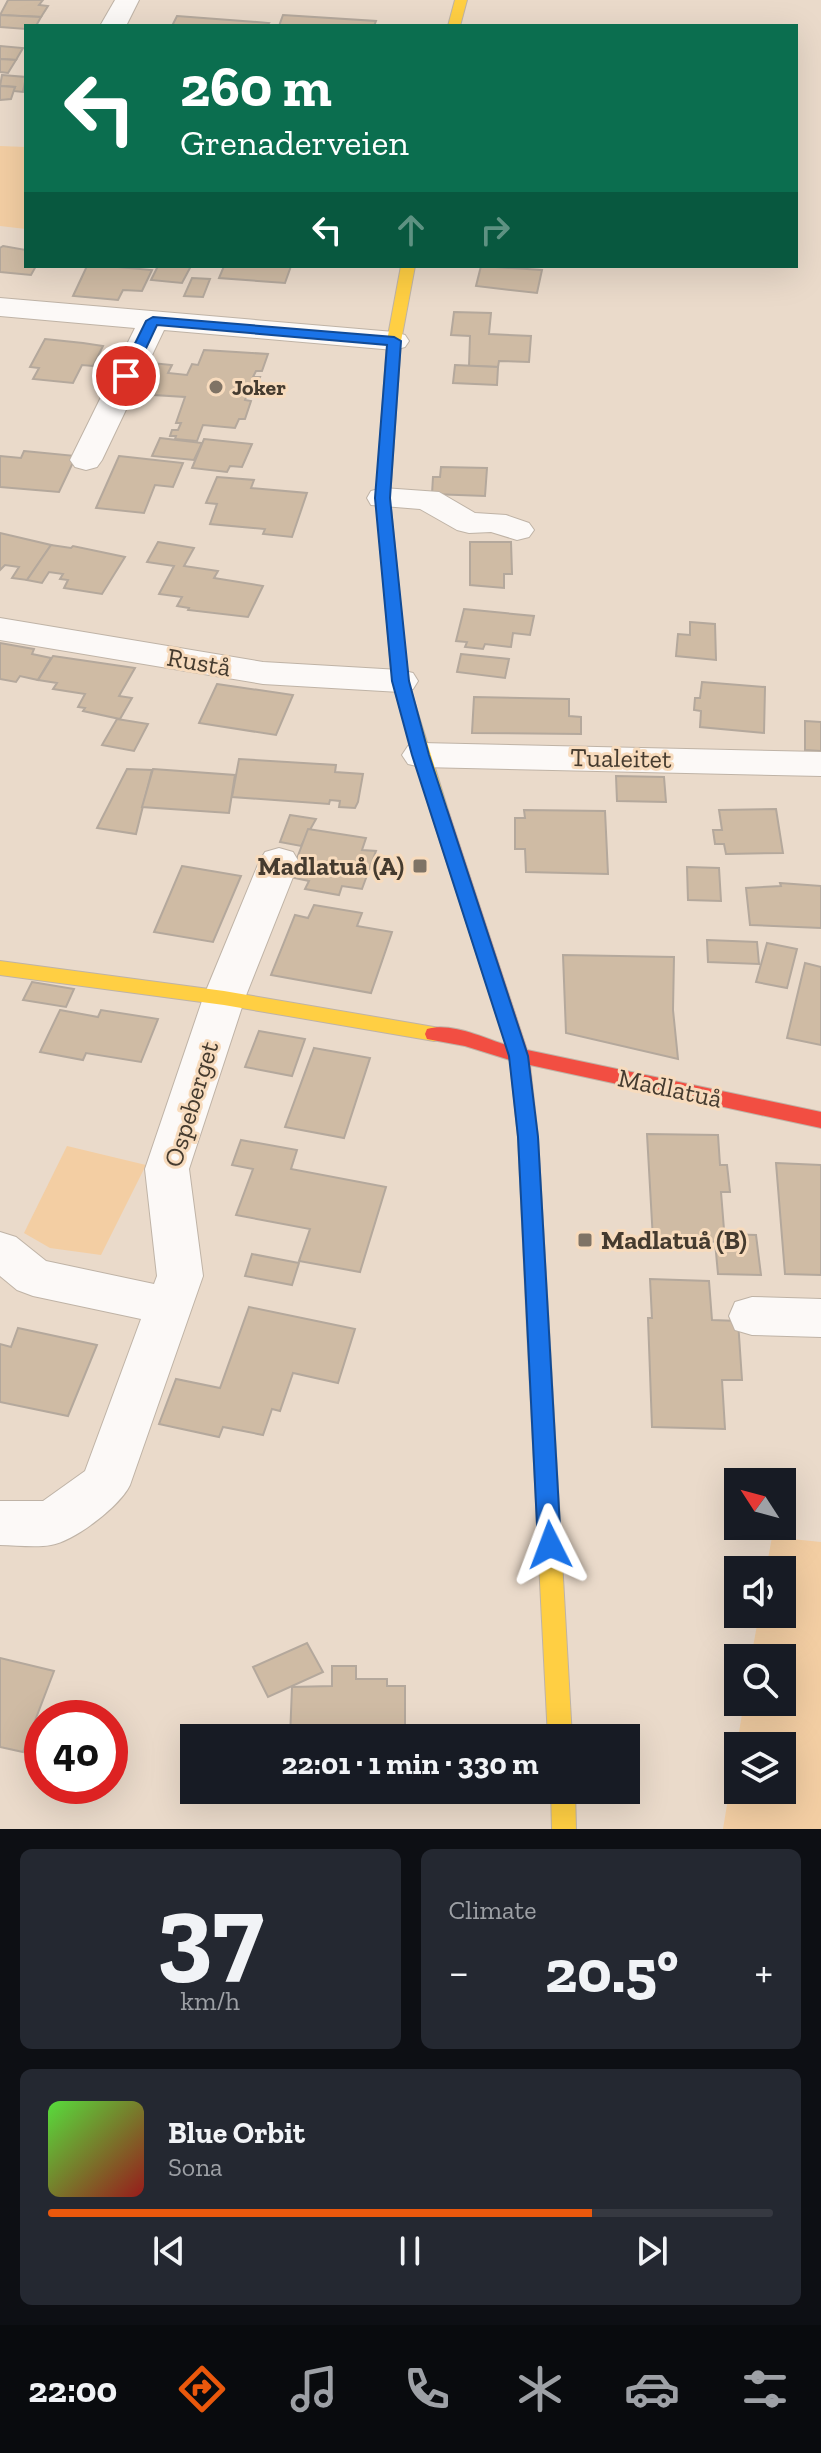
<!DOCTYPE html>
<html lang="en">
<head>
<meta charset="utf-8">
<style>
  body { margin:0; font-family:"Zilla Slab",serif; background:#242831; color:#f1f3f6; height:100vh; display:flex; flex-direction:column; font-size:30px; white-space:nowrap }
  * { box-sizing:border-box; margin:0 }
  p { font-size:26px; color:#9ea1a6 }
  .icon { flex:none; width:44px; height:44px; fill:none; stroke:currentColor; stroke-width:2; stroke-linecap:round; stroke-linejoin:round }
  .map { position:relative; height:1829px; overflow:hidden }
  .details { display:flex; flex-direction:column; gap:20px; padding:20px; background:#0d0f14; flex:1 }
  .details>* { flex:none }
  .banner { position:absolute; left:24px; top:24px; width:774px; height:244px; border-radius:0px; box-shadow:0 8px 32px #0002; background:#0b6e4f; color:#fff; overflow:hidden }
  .needle { width:52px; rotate:306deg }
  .buttons { position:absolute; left:724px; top:1468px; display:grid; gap:16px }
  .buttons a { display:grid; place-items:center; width:72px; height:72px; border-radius:0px; background:#171b24; box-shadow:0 8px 32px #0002; font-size:40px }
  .speed { position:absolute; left:24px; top:1700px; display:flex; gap:16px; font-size:40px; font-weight:700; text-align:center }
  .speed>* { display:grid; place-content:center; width:104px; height:104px; border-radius:50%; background:#171b24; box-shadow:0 8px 32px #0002; line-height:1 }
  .speed .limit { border:12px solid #d22; background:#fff; color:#111 }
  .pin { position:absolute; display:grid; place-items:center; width:68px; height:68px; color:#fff; margin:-34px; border:4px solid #fff; border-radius:50%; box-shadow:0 2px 8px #0007 }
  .me { position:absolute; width:88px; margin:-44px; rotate:357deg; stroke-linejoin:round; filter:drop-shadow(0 0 6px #0008) }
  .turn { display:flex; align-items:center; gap:28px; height:168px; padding:0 24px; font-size:36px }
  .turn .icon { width:104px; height:104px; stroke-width:2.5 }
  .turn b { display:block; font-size:56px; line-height:68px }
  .lanes { display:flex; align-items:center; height:76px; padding:0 24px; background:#0003; justify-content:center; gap:40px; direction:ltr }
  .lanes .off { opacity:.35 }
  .big { font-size:60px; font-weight:700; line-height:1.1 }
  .details .tile { flex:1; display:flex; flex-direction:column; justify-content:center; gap:12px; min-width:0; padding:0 28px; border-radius:12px; background:#242831 }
  .details .dial { align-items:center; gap:0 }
  .dial b { font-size:104px; line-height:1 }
  .song { display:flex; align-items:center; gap:24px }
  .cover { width:96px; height:96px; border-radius:12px; background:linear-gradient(135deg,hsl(110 70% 55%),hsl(0 70% 35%)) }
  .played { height:8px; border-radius:4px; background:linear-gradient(90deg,#ea580c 75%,#363941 75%) }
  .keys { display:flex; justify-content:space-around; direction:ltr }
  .heat { display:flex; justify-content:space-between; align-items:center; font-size:44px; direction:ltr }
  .details .tiles { flex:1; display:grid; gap:20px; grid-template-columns:1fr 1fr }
  .tile:last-child { grid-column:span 2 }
  .trip { position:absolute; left:180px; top:1724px; width:460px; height:80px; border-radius:0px; background:#171b24; box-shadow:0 8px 32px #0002; font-weight:700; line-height:80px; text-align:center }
  .tab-bar { display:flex; height:128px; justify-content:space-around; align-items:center; background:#090b0e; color:#9ea1a6 }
  .tab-bar .icon { width:56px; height:56px }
  .tab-bar .on { color:#ea580c }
  .tab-bar b { font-size:36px; color:#f1f3f6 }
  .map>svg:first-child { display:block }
  .green { fill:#f3cea3; fill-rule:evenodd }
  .building { fill:#cfbba4; stroke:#b4a89c; stroke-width:2 }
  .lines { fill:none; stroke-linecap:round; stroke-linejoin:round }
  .street-casing { stroke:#bfb3a6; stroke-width:2 }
  .slow-casing { stroke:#bfb3a6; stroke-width:2 }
  .jam-casing { stroke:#bfb3a6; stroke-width:2 }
  .street { fill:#fcf9f7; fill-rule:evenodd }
  .slow { fill:#ffcf43; fill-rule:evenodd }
  .jam { fill:#f24e42; fill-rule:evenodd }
  .route { fill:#1a73e8; stroke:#114b97; stroke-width:2 }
  .poi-dot { fill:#7f7365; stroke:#f7dbbd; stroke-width:3 }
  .labels { text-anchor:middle; stroke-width:6; stroke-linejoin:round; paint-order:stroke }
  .far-poi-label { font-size:22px; font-weight:bold; fill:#453b2f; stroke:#f7dbbd; text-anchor:start }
  .street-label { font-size:26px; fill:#453b2f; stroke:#f7dbbd }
  .poi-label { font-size:26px; font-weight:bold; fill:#453b2f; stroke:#f7dbbd; text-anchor:end }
</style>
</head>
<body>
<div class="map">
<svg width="821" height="1829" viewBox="0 0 821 1829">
  <rect width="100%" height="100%" fill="#eadaca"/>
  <g class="green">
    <polygon points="0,146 26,147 26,229 0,226"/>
    <polygon points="67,1146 146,1165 101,1255 50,1248 24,1233"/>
    <path d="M772 1537 821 1542V1829H723L744 1702H782V1658H751L759 1614H782V1570H766ZM738 1746H782V1790H738Z"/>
  </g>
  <g class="building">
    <polygon points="8,0 43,0 39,5 48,6 41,17 0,15"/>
    <polygon points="0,15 41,17 36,26 26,26 26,29 0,27"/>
    <polygon points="283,15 376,21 374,26 279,26"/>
    <polygon points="177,16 269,23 267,26 172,26"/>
    <polygon points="0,46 23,48 16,60 0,59"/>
    <polygon points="0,59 16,60 8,73 0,72"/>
    <polygon points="2,75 26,77 23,92 13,91 15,87 0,86"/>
    <polygon points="0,86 15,87 11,99 0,100"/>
    <polygon points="3,246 26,250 26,266 36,266 31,275 0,272 0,248"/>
    <polygon points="87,266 106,266 152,270 142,291 123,290 118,300 73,296"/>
    <polygon points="158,266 191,266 182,283 151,280"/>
    <polygon points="224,266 291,266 285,283 219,278"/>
    <polygon points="481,266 542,270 537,293 476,286"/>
    <polygon points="192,278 210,279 203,297 184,296"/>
    <polygon points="454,312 491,313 489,334 531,336 529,362 499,361 498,367 469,366 470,336 451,335"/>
    <polygon points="45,339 83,343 103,346 93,366 82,365 73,383 33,379 39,368 30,367"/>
    <polygon points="204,350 268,354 262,371 256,371 253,377 260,377 253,395 247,394 245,400 251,401 245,419 239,419 235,428 203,425 197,441 175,439 176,436 170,436 172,430 178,430 181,423 176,423 185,397 154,395 157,386 143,385 152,363 172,365 168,373 187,375 192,364 198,365"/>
    <polygon points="455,365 498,367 497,385 453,383"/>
    <polygon points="160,438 202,443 194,460 152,456"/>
    <polygon points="204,439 252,444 242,467 230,466 227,472 192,468"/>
    <polygon points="24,451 76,456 59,492 0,487 0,456 21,458"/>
    <polygon points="119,456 183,463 173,487 155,485 144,513 96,508"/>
    <polygon points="441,467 487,468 485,496 432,494 433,477 440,477"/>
    <polygon points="217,477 254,480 251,488 307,493 292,537 263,534 265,529 210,524 217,504 206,503"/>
    <polygon points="0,533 51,545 27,580 12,578 19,567 5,565 0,570"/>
    <polygon points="158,542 194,548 184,566 218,571 214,578 263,586 248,617 188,610 189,608 177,606 182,597 159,594 174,566 147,562"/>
    <polygon points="470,542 511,542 512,574 504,574 504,588 470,585"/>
    <polygon points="51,545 71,548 73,546 125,557 102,594 64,588 68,580 60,579 63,574 49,572 42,583 27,580"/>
    <polygon points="464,609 534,616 530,635 513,633 511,647 485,644 483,649 465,647 467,642 456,641"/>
    <polygon points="690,622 715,624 716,660 676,656 678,634 690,635"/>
    <polygon points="0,643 34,649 32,654 51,658 38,680 20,676 16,682 0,679"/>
    <polygon points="461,654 509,659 505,678 457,672"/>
    <polygon points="53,656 135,668 119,696 132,698 120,719 83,711 85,708 78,707 85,694 53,689 57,683 38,680"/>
    <polygon points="702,682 765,687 764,733 700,727 701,711 694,710 695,698 700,698"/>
    <polygon points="217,684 293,695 276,735 199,723"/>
    <polygon points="474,697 569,699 569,716 581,717 581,734 472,733"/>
    <polygon points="117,719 148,724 134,751 102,745"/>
    <polygon points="805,721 821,722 821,751 805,750"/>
    <polygon points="239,759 336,765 335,772 363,774 358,802 355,808 339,807 340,801 330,800 329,804 232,797"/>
    <polygon points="127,769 152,770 136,834 97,828"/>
    <polygon points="153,769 235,775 229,813 142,807"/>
    <polygon points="616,776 664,777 666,802 617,801"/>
    <polygon points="776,809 783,853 726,854 724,844 715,844 713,830 722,830 719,810"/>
    <polygon points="524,810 605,811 608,874 526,872 525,849 515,849 515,818 525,818"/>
    <polygon points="290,815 316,819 301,846 280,842"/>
    <polygon points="308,829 366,838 362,850 376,851 362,889 342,886 339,895 305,889 309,881 290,877"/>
    <polygon points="182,866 241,876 213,942 154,932"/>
    <polygon points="687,867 719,868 721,901 688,900"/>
    <polygon points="780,883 821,886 821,928 750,925 746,888 781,886"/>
    <polygon points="314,905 362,913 357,926 392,932 371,993 271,975 295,915 308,918"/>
    <polygon points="707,940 757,942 759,964 708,962"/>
    <polygon points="767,943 797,949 787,988 756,982"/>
    <polygon points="563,955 674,957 673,1010 678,1059 566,1033"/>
    <polygon points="805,963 821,967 821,1045 787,1038"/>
    <polygon points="32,982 74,989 66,1007 23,1000"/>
    <polygon points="60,1010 98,1017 101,1010 158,1019 141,1062 86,1053 83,1060 40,1052"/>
    <polygon points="259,1031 305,1039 292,1076 245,1067"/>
    <polygon points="314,1048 370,1058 344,1138 285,1127"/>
    <polygon points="647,1134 718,1135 720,1165 727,1165 730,1192 721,1192 725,1242 653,1240"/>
    <polygon points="241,1140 297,1150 291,1169 386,1187 360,1272 299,1261 310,1229 236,1215 253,1169 232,1165"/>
    <polygon points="776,1163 821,1165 821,1275 785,1274"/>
    <polygon points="724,1234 756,1235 761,1275 718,1274 715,1242 725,1242"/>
    <polygon points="252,1254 299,1263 292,1285 245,1276"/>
    <polygon points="650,1279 709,1281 712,1320 738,1321 742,1380 722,1380 725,1429 652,1427 648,1318 652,1318"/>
    <polygon points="249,1307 355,1329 338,1383 293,1373 280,1411 272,1409 263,1435 223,1427 219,1437 159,1424 176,1379 220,1388"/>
    <polygon points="18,1328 97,1345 68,1416 0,1402 0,1344 11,1347"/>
    <polygon points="307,1643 323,1672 268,1697 253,1667"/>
    <polygon points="0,1658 54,1671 23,1752 0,1747"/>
    <polygon points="332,1666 356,1666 356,1679 387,1679 387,1686 405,1686 405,1738 290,1738 292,1687 332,1686"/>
  </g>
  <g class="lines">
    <g class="street-casing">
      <g id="street">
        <polygon points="115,0 139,0 126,26 100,26"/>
        <polygon points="0,298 394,332 405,335 409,341 405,347 394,350 164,330 102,460 97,467 86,470 75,467 70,460 135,328 0,316"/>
        <polygon points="383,488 439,492 475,513 506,515 529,523 534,530 529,537 517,540 491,532 469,533 457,530 420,509 371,505 367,498 371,491"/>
        <polygon points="0,618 263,662 400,670 413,673 418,681 413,689 400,692 263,684 0,640"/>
        <polygon points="421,743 821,752 821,776 421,767 408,764 402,755 408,746"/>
        <path d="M279 848 293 852 299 862 245 998 189 1169 203 1276 130 1485C120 1506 75 1541 51 1545 35 1548 16 1545 0 1545V1501H43L85 1471 141 1319 33 1296 17 1290 0 1276V1232L16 1237 46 1261 154 1284 157 1276 145 1169 203 998 259 862 265 852Z"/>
        <polygon points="752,1297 821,1299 821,1337 752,1335 735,1330 729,1316 735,1302"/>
      </g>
    </g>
    <g class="slow-casing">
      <g id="slow">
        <polygon points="455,0 467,0 460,26 448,26"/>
        <polygon points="401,266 415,266 401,341 390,498 408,681 448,810 439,816 430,810 392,681 376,498 387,341"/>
        <polygon points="0,961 224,991 434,1027 441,1029 443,1034 441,1039 434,1041 224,1005 0,975"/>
        <polygon points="538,1319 545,1322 549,1328 572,1738 548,1738 527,1328 531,1322"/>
        <polygon points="551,1790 575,1790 576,1829 552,1829"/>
      </g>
    </g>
    <g class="jam-casing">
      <path id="jam" d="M439 804 448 810 527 1050 821 1112V1128L530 1065 538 1137 549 1328 545 1334 538 1337 531 1334 527 1328 518 1137 510 1060 465 1046 427 1039 425 1034 427 1029C451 1022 484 1038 506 1045L430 810Z"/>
    </g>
    <use href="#street" class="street"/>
    <use href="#slow" class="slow"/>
    <use href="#jam" class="jam"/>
  </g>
  <polygon class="route" points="153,317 394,337 401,341 390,498 409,681 429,755 528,1056 538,1137 561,1545 558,1552 550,1555 542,1552 538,1545 518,1137 509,1056 412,755 392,681 375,498 387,345 157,325 133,376 131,379 121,379 119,376 146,321"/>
  <g class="poi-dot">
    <circle cx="216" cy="387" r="8"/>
    <rect x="412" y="858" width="16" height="16" rx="4"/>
    <rect x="577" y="1232" width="16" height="16" rx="4"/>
  </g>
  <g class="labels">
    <g class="far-poi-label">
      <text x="232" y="395">Joker</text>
    </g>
    <g class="street-label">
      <text transform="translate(199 662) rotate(10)" y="9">Rustå</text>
      <text transform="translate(621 758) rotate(1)" y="9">Tualeitet</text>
      <text transform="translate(670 1088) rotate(12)" y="9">Madlatuå</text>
      <text transform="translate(191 1104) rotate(-73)" y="9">Ospeberget</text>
    </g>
    <g class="poi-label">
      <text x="404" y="875">Madlatuå (A)</text>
      <text x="601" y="1249" text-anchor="start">Madlatuå (B)</text>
    </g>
  </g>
</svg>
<div class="buttons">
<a><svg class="needle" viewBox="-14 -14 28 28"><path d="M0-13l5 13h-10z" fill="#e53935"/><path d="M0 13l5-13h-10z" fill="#9ea1a6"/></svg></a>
<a><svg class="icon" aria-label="sound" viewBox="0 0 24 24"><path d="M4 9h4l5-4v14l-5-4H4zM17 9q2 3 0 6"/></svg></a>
<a><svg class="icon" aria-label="search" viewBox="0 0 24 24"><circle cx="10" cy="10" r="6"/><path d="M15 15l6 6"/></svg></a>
<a><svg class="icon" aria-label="layers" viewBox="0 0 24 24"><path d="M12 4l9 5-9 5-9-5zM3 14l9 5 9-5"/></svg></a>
</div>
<div class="speed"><div class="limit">40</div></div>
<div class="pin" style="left:126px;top:376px;background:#d93025"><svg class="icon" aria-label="arrive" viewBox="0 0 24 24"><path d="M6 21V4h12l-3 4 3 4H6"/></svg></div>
<svg class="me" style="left:550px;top:1545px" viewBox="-20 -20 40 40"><path d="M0-17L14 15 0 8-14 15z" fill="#1a73e8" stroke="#fff" stroke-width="4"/></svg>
<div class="trip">22:01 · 1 min · 330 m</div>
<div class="banner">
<div class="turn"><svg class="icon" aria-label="left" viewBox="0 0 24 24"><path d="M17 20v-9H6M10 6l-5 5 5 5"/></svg><div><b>260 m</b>Grenaderveien</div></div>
<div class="lanes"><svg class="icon" aria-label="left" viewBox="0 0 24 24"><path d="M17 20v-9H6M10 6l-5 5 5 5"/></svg><svg class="icon off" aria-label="ahead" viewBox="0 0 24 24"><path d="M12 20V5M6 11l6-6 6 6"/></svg><svg class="icon off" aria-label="right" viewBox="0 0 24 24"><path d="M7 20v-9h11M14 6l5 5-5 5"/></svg></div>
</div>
</div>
<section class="details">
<div class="tiles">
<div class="tile dial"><b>37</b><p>km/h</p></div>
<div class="tile"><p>Climate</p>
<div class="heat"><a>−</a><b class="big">20.5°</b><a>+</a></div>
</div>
<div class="tile">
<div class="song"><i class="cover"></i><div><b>Blue Orbit</b><p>Sona</p></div></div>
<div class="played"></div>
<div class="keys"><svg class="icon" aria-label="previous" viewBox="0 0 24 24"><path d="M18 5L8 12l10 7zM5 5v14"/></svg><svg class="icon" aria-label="pause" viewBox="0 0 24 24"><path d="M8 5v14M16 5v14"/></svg><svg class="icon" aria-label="next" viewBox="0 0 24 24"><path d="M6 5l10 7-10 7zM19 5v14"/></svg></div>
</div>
</div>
</section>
<nav class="tab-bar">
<b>22:00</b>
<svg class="icon on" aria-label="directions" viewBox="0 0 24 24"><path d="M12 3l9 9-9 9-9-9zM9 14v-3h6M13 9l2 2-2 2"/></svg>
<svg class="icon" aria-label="music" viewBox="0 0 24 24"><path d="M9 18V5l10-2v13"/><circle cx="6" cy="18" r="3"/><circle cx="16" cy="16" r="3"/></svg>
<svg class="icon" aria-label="phone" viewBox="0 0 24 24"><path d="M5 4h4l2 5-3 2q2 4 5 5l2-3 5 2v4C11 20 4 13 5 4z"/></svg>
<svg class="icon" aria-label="climate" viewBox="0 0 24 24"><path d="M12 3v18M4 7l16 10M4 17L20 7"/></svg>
<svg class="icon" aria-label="car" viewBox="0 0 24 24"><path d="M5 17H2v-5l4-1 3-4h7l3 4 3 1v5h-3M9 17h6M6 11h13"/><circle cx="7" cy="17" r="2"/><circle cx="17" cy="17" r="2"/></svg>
<svg class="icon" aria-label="filters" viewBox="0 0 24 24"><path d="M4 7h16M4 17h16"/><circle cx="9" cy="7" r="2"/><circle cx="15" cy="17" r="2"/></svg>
</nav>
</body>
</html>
